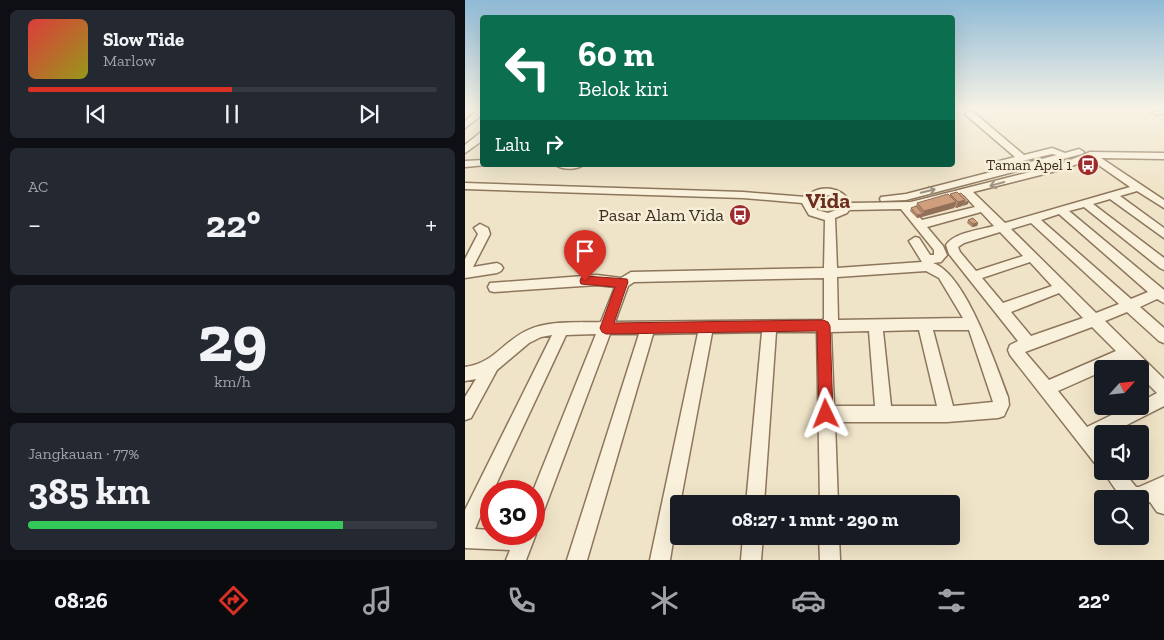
<!DOCTYPE html>
<html lang="id">
<head>
<meta charset="utf-8">
<style>
  body { margin:0; font-family:"Zilla Slab",serif; background:#242831; color:#f1f3f6; height:100vh; display:flex; flex-direction:column; font-size:19px; white-space:nowrap }
  * { box-sizing:border-box; margin:0 }
  p { font-size:16px; color:#9ea1a6 }
  .icon { flex:none; width:28px; height:28px; fill:none; stroke:currentColor; stroke-width:2; stroke-linecap:round; stroke-linejoin:round }
  .map { position:relative; flex:1; overflow:hidden }
  .drawer { display:flex; flex-direction:column; gap:10px; padding:10px; background:#0d0f14; width:465px }
  .drawer>* { flex:none }
  .banner { position:absolute; left:15px; top:15px; width:475px; height:152px; border-radius:5px; box-shadow:0 5px 20px #0002; background:#0b6e4f; color:#fff; overflow:hidden }
  .needle { width:32px; rotate:63deg }
  .buttons { position:absolute; left:629px; top:360px; display:grid; gap:10px }
  .buttons a { display:grid; place-items:center; width:55px; height:55px; border-radius:5px; background:#171b24; box-shadow:0 5px 20px #0002; font-size:25px }
  .speed { position:absolute; left:15px; top:480px; display:flex; gap:10px; font-size:25px; font-weight:700; text-align:center }
  .speed>* { display:grid; place-content:center; width:65px; height:65px; border-radius:50%; background:#171b24; box-shadow:0 5px 20px #0002; line-height:1 }
  .speed .limit { border:8px solid #d22; background:#fff; color:#111 }
  .pin { position:absolute; display:grid; place-items:center; width:42px; height:42px; color:#fff; margin:-51px -21px; border-radius:50% 50% 50% 0; rotate:-45deg; box-shadow:0 0 5px #0007 }
  .pin .icon { rotate:45deg }
  .me { position:absolute; width:55px; margin:-28px; rotate:358deg; stroke-linejoin:round; filter:drop-shadow(0 0 4px #0008) }
  .turn { display:flex; align-items:center; gap:18px; height:105px; padding:0 15px; font-size:22px }
  .turn .icon { width:65px; height:65px; stroke-width:2.5 }
  .turn b { display:block; font-size:35px; line-height:42px }
  .then { display:flex; align-items:center; height:48px; padding:0 15px; background:#0003; gap:10px; font-size:19px }
  .big { font-size:38px; font-weight:800; line-height:1.1 }
  .drawer .card { flex:1; display:flex; flex-direction:column; justify-content:center; gap:8px; min-width:0; padding:0 18px; border-radius:8px; background:#242831 }
  .drawer .dial { align-items:center; gap:0 }
  .dial b { font-size:65px; line-height:1 }
  .song { display:flex; align-items:center; gap:15px }
  .cover { width:60px; height:60px; border-radius:8px; background:linear-gradient(135deg,hsl(0 70% 55%),hsl(60 70% 35%)) }
  .played { height:5px; border-radius:2px; background:linear-gradient(90deg,#d93025 50%,#363941 50%) }
  .keys { display:flex; justify-content:space-around; direction:ltr }
  .heat { display:flex; justify-content:space-between; align-items:center; font-size:28px; direction:ltr }
  .charge { height:8px; border-radius:4px; background:linear-gradient(90deg,#34c759 77%,#363941 0) }
  .trip { position:absolute; left:205px; top:495px; width:290px; height:50px; border-radius:5px; background:#171b24; box-shadow:0 5px 20px #0002; font-weight:800; line-height:50px; text-align:center }
  .tabs { display:flex; height:80px; justify-content:space-around; align-items:center; background:#090b0e; color:#9ea1a6 }
  .tabs .icon { width:35px; height:35px }
  .tabs .current { color:#d93025 }
  .tabs b { font-size:22px; color:#f1f3f6 }
  main { display:flex; flex:1; min-height:0 }
  .map>svg:first-child { display:block }
  .lines { fill:none; stroke-linecap:round; stroke-linejoin:round }
  .minor-casing { stroke:#8d765c; stroke-width:3 }
  .minor { fill:#faf1dc; fill-rule:evenodd }
  .wall { fill:#b2896c }
  .shaded-wall { fill:#916f58 }
  .building { fill:#cf9f7d; stroke:#916f58 }
  .oneway { stroke:#9c907e }
  .route { fill:#d93025; stroke:#8d1f18 }
  .labels { text-anchor:middle; stroke-width:5; stroke-linejoin:round; paint-order:stroke }
  .far-poi-label { font-size:15px; fill:#3d2e20; stroke:#f7eed8; text-anchor:end }
  .poi-label { font-size:18px; fill:#3d2e20; stroke:#f7eed8; text-anchor:end }
  .district-label { font-size:22px; font-weight:bold; fill:#6b2e1e; stroke:#f7eed8 }
</style>
</head>
<body>
<main>
<section class="drawer">
<div class="card">
<div class="song"><i class="cover"></i><div><b>Slow Tide</b><p>Marlow</p></div></div>
<div class="played"></div>
<div class="keys"><svg class="icon" aria-label="previous" viewBox="0 0 24 24"><path d="M18 5L8 12l10 7zM5 5v14"/></svg><svg class="icon" aria-label="pause" viewBox="0 0 24 24"><path d="M8 5v14M16 5v14"/></svg><svg class="icon" aria-label="next" viewBox="0 0 24 24"><path d="M6 5l10 7-10 7zM19 5v14"/></svg></div>
</div>
<div class="card"><p>AC</p>
<div class="heat"><a>−</a><b class="big">22°</b><a>+</a></div>
</div>
<div class="card dial"><b>29</b><p>km/h</p></div>
<div class="card"><p>Jangkauan · 77%</p><b class="big">385 km</b><div class="charge"></div></div>
</section>
<div class="map">
<svg width="699" height="560" viewBox="0 0 699 560">
  <rect width="100%" height="100%" fill="#f0e4c8"/>
  <g class="lines">
    <g class="minor-casing">
      <g id="minor">
        <polygon points="14,109 18,109 18,114 0,128 0,121"/>
        <polygon points="699,109 699,113 691,115 687,113"/>
        <path d="M501 111H507L559 155 587 148 600 153 614 149 619 152 617 154 441 200 416 201 415 199 416 197 441 194 530 171 525 165 527 163 550 157 501 115ZM587 154 592 155 538 169 536 166Z"/>
        <polygon points="15,133 18,133 18,140 0,153 0,145"/>
        <path d="M625 152 699 153V159L636 158 699 200V208L672 191 655 196 699 228V238L645 199 628 204 699 258V270L695 268 619 207 604 211 699 290V303L692 299 675 307 699 328V343L694 341 662 312 640 321 699 379V406L644 434H638V437L632 440 638 446V468L632 466 545 355 543 350 545 345 553 341 484 254 481 245C490 232 515 230 529 226L516 212 462 227 478 246 482 255 476 262 468 263C501 274 531 366 543 397L544 405 539 416 533 418 482 422H370L373 504H355L352 332H311L299 504H281L297 332 247 333 215 504H214L205 560H185L233 333 188 334 122 560H102L174 334H145L78 513 76 520 69 522 68 491 131 334 101 335 28 491H26L10 529 26 530V534H69V529L71 534 61 560H41L45 550 0 548V510L87 335 76 337 64 343 32 370 6 418 0 420V397L11 379 0 381V367C30 363 38 341 63 330 85 320 112 323 136 322L150 287 132 285 29 292 25 291 23 287 25 283 132 275 156 278 166 272 359 268 360 220 344 215 337 203 278 198 0 189V183L278 192 341 197C355 183 377 187 386 203L446 202 593 165ZM625 159 665 187 540 223 508 192 599 169ZM356 195C365 195 371 196 376 204L374 209 363 213 352 210 347 203ZM499 195 510 207 457 220 447 208ZM436 209 469 250V255H465L454 238 450 237 444 241 457 262 372 268 370 218 382 213 384 210ZM594 214 683 292 666 299 576 220ZM566 223 654 304 631 313 546 229ZM535 232 558 256 511 271 495 252 493 247 499 243ZM565 262 587 286 538 303 517 278ZM461 271 474 278 498 318 373 320 372 277ZM359 278V319L357 320 150 322 163 286 169 282ZM594 293 618 318 566 336 546 312ZM627 327 651 351 584 380 560 352ZM454 330 472 406H426L418 331ZM468 330H504L528 402 488 406ZM404 331 410 406H369L366 332ZM660 361 668 369H675V376L692 393 675 402V406H665L622 427 593 391 638 371V369H643Z"/>
        <polygon points="18,160 18,165 21,165 0,167 0,161"/>
        <path d="M91 165H118C112 170 97 170 91 165Z"/>
        <polygon points="15,224 23,228 25,234 8,267 32,263 36,265 38,268 36,271 32,273 0,278 0,259 13,234 9,228"/>
        <polygon points="638,471 658,471 671,487 674,487 699,476 699,514 692,512 685,502 675,505 675,499 657,499"/>
        <polygon points="278,536 298,536 296,560 276,560"/>
        <polygon points="354,536 374,536 375,560 355,560"/>
      </g>
    </g>
    <use href="#minor" class="minor"/>
  </g>
  <g class="wall">
    <polygon points="485,194 503,204 491,208 489,207 489,208 452,218 445,211 446,208 451,206 452,203 485,196"/>
    <polygon points="503,220 513,223 512,226 507,227 502,223"/>
  </g>
  <g class="shaded-wall">
    <polygon points="500,200 497,206 491,208 493,202"/>
    <polygon points="504,201 503,204 498,206 499,203"/>
    <polygon points="491,202 489,208 457,217 459,211"/>
    <polygon points="458,214 457,217 452,218 452,215"/>
    <polygon points="513,223 512,226 507,227 508,224"/>
  </g>
  <g class="building">
    <polygon points="492,192 500,200 493,202 485,194"/>
    <polygon points="496,193 504,201 499,203 500,200 494,194"/>
    <polygon points="483,194 491,202 459,211 452,203"/>
    <polygon points="451,206 458,214 452,215 446,208"/>
    <polygon points="508,218 513,223 508,224 503,220"/>
  </g>
  <defs><path id="oneway-shaft" d="M-6 0H5M1.5-3L5.5 0L1.5 3" fill="none" stroke-width="1.6" stroke-linecap="round" stroke-linejoin="round" transform="scale(1.25)"/></defs>
  <g class="oneway">
    <use href="#oneway-shaft" transform="translate(532 184) rotate(165)"/>
    <use href="#oneway-shaft" transform="translate(463 191) rotate(-14)"/>
  </g>
  <linearGradient id="sky" x2="0" y2="1"><stop stop-color="#8fbad6"/><stop offset="0.58" stop-color="#f8f3e6"/><stop offset="1" stop-color="#f8f3e6" stop-opacity="0"/></linearGradient>
  <rect width="699" height="188" fill="url(#sky)"/>
  <polygon class="route" points="120,276 162,279 163,282 149,323 358,320 363,322 365,326 368,414 366,420 361,422 356,420 354,414 352,331 141,334 137,332 135,328 150,287 116,284 115,281 116,278"/>
  <defs>
    <g id="bus-disc" transform="scale(1.125)"><circle r="9.5" fill="#9e2a2b" stroke="#f7eed8"/><path d="M-5-6H5V4H4V6H2V4H-2V6H-4V4H-5ZM-3.5-4V0h7V-4ZM-3.5 1.2v1.5H-2V1.2ZM2 1.2v1.5H3.5V1.2Z" fill="#fff"/></g>
  </defs>
  <g fill-rule="evenodd">
    <use href="#bus-disc" x="623" y="165"/>
    <use href="#bus-disc" x="275" y="215"/>
  </g>
  <g class="labels">
    <g class="far-poi-label">
      <text x="607" y="170">Taman Apel 1</text>
    </g>
    <g class="poi-label">
      <text x="259" y="221">Pasar Alam Vida</text>
    </g>
    <g class="district-label">
      <text x="363" y="208">Vida</text>
    </g>
  </g>
</svg>
<div class="buttons">
<a><svg class="needle" viewBox="-14 -14 28 28"><path d="M0-13l5 13h-10z" fill="#e53935"/><path d="M0 13l5-13h-10z" fill="#9ea1a6"/></svg></a>
<a><svg class="icon" aria-label="sound" viewBox="0 0 24 24"><path d="M4 9h4l5-4v14l-5-4H4zM17 9q2 3 0 6"/></svg></a>
<a><svg class="icon" aria-label="search" viewBox="0 0 24 24"><circle cx="10" cy="10" r="6"/><path d="M15 15l6 6"/></svg></a>
</div>
<div class="speed"><div class="limit">30</div></div>
<div class="pin" style="left:120px;top:281px;background:#d93025"><svg class="icon" aria-label="arrive" viewBox="0 0 24 24"><path d="M6 21V4h12l-3 4 3 4H6"/></svg></div>
<svg class="me" style="left:361px;top:414px" viewBox="-20 -20 40 40"><path d="M0-17L14 15 0 8-14 15z" fill="#d93025" stroke="#fff" stroke-width="4"/></svg>
<div class="trip">08:27 · 1 mnt · 290 m</div>
<div class="banner">
<div class="turn"><svg class="icon" aria-label="left" viewBox="0 0 24 24"><path d="M17 20v-9H6M10 6l-5 5 5 5"/></svg><div><b>60 m</b>Belok kiri</div></div>
<div class="then">Lalu<svg class="icon" aria-label="right" viewBox="0 0 24 24"><path d="M7 20v-9h11M14 6l5 5-5 5"/></svg></div>
</div>
</div>
</main>
<nav class="tabs">
<b>08:26</b>
<svg class="icon current" aria-label="directions" viewBox="0 0 24 24"><path d="M12 3l9 9-9 9-9-9zM9 14v-3h6M13 9l2 2-2 2"/></svg>
<svg class="icon" aria-label="music" viewBox="0 0 24 24"><path d="M9 18V5l10-2v13"/><circle cx="6" cy="18" r="3"/><circle cx="16" cy="16" r="3"/></svg>
<svg class="icon" aria-label="phone" viewBox="0 0 24 24"><path d="M5 4h4l2 5-3 2q2 4 5 5l2-3 5 2v4C11 20 4 13 5 4z"/></svg>
<svg class="icon" aria-label="climate" viewBox="0 0 24 24"><path d="M12 3v18M4 7l16 10M4 17L20 7"/></svg>
<svg class="icon" aria-label="car" viewBox="0 0 24 24"><path d="M5 17H2v-5l4-1 3-4h7l3 4 3 1v5h-3M9 17h6M6 11h13"/><circle cx="7" cy="17" r="2"/><circle cx="17" cy="17" r="2"/></svg>
<svg class="icon" aria-label="filters" viewBox="0 0 24 24"><path d="M4 7h16M4 17h16"/><circle cx="9" cy="7" r="2"/><circle cx="15" cy="17" r="2"/></svg>
<b>22°</b>
</nav>
</body>
</html>
